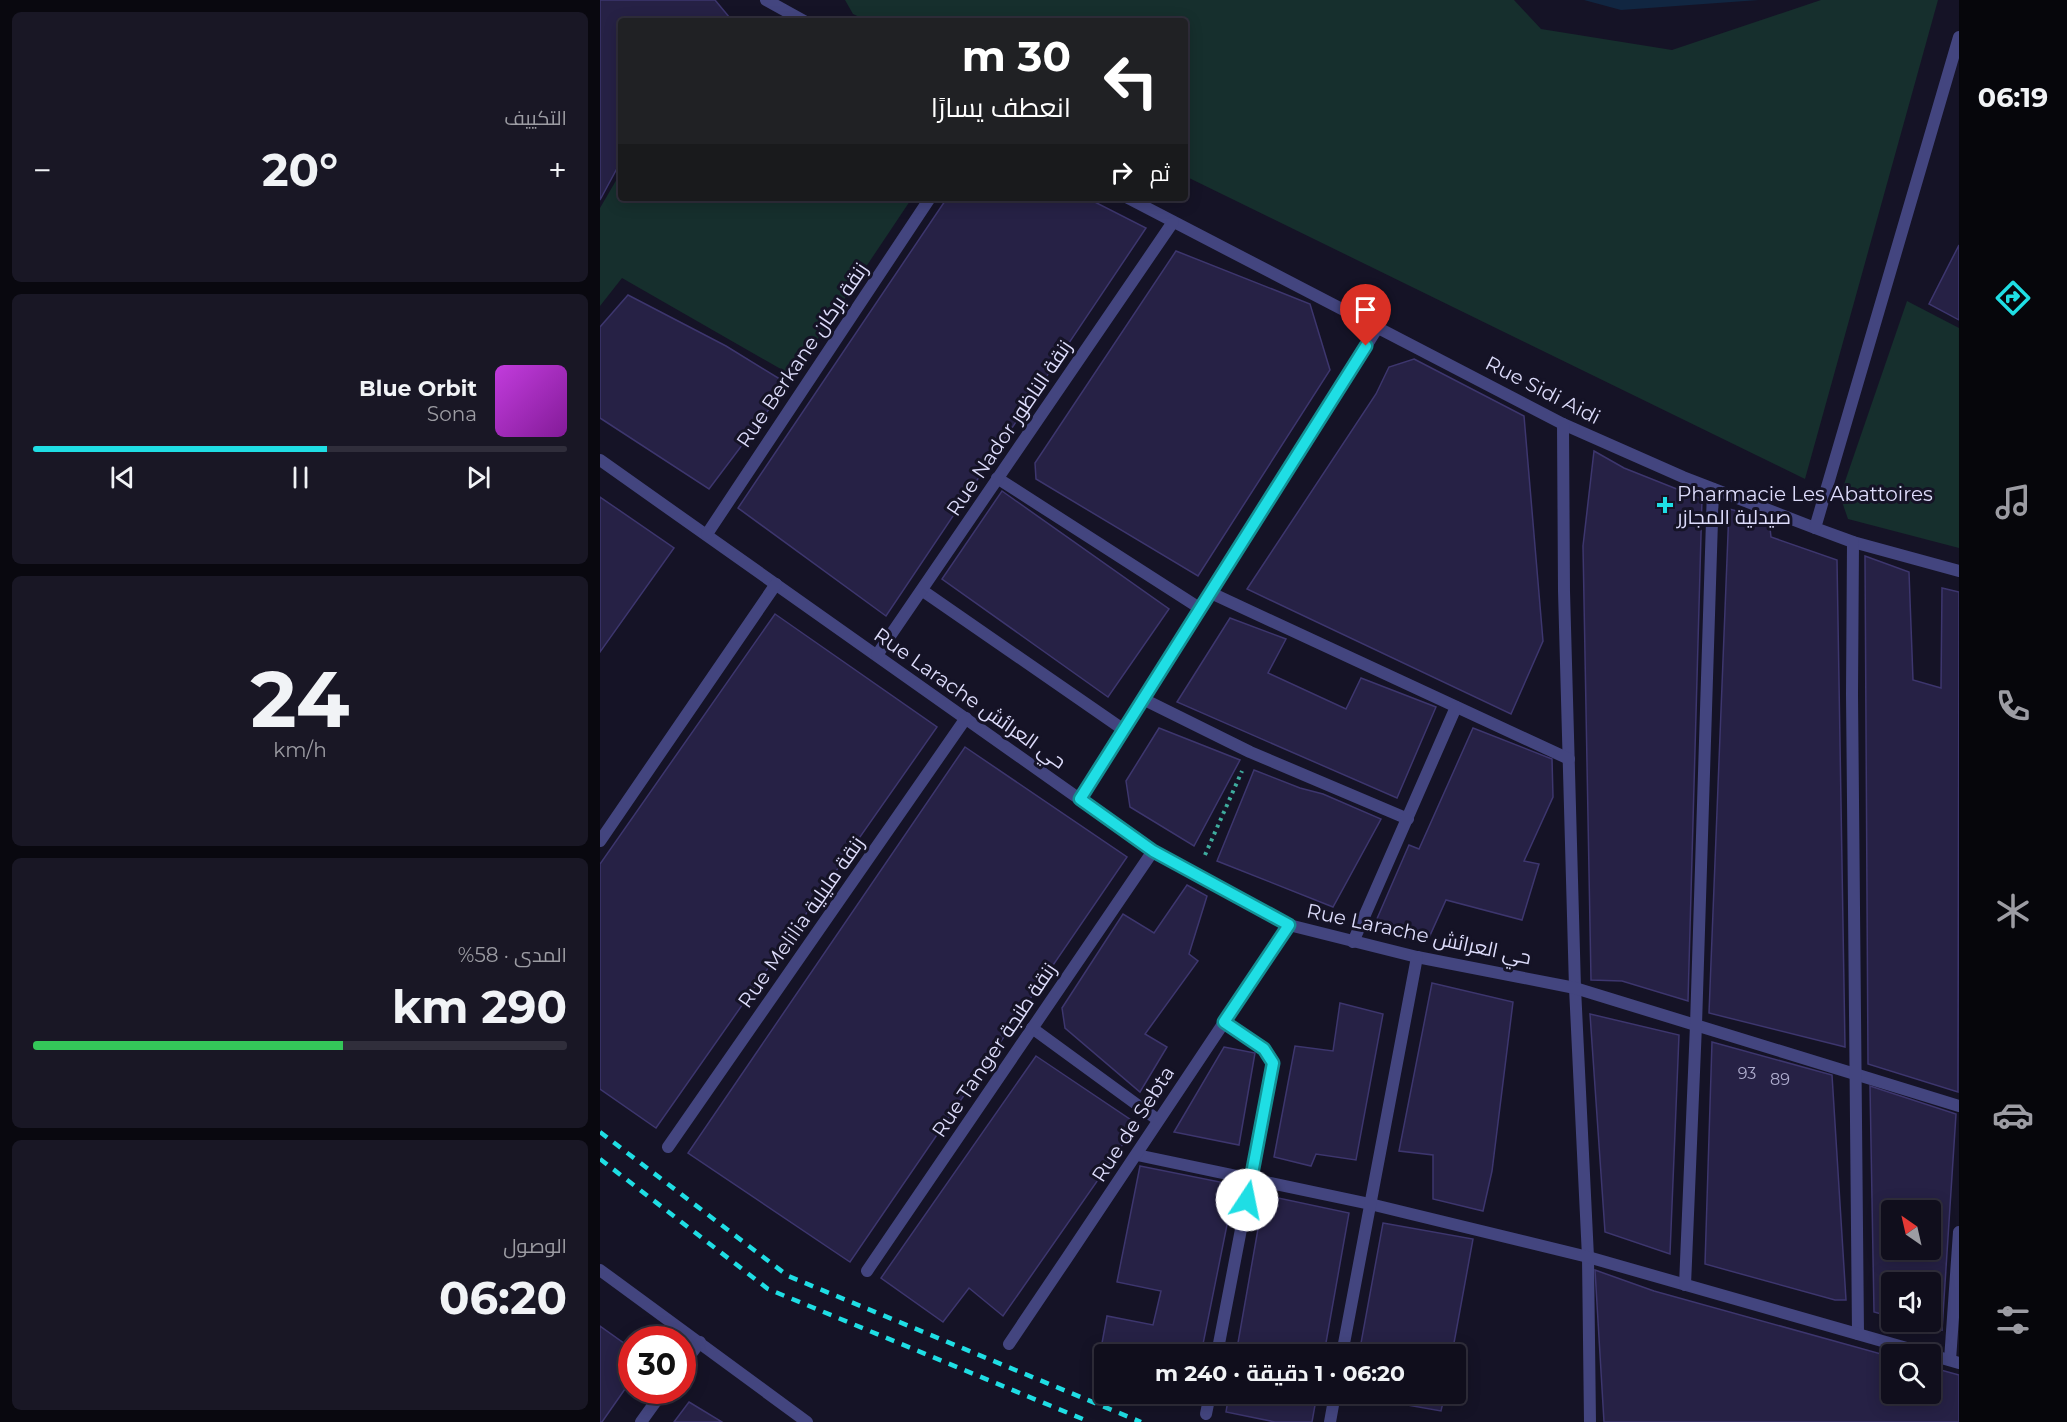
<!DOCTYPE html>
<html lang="ar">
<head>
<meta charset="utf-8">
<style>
  body { margin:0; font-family:Montserrat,Cairo,sans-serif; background:#191725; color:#f1f3f6; direction:rtl; height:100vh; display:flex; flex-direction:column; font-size:22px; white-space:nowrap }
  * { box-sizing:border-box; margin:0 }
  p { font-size:20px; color:#9c9ca3 }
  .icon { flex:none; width:33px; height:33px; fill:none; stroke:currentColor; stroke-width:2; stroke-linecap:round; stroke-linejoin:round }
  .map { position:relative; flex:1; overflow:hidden; direction:ltr }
  .sheet { display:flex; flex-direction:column; gap:12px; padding:12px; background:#09080f; width:600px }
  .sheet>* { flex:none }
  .guide { position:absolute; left:18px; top:18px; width:570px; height:183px; border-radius:6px; box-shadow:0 3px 15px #0003,0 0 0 2px #302e3b; direction:rtl; background:#202124; color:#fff; overflow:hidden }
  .needle { width:39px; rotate:326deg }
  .tools { position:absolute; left:1281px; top:1200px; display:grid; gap:12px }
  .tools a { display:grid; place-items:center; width:60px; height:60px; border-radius:6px; background:#100e1c; box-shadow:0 3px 15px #0003,0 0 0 2px #302e3b; font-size:30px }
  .speed { position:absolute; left:18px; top:1326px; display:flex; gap:12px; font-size:30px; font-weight:700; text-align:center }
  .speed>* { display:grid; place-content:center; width:78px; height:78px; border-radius:50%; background:#100e1c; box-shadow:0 3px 15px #0003,0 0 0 2px #302e3b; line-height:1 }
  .speed .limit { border:9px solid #d22; background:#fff; color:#111 }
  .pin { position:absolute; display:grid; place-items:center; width:51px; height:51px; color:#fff; margin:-62px -26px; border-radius:50% 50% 50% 0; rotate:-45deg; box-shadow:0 0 6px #0007 }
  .pin .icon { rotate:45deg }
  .me { position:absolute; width:66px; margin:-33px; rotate:11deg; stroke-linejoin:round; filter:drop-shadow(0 0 4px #0008) }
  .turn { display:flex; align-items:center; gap:21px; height:126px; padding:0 18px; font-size:27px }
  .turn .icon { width:78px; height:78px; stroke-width:2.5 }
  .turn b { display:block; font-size:42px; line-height:51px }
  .then { display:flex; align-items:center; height:57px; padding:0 18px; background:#0003; gap:12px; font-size:22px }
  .big { font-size:45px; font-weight:700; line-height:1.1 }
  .sheet .tile { flex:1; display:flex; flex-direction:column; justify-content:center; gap:9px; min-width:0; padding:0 21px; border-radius:9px; background:#191725 }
  .sheet .dial { align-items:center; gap:0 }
  .dial b { font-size:78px; line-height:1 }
  .song { display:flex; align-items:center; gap:18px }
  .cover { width:72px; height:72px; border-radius:9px; background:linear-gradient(135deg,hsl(290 70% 55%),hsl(290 70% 35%)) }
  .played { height:6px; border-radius:3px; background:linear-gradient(90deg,#1fdee4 55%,#302e3b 55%) }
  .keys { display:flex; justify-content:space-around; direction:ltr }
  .heat { display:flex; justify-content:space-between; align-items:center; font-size:33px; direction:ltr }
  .charge { height:9px; border-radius:4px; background:linear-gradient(90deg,#34c759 58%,#302e3b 0) }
  .trip { position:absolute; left:494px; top:1344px; width:372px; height:60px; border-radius:6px; background:#100e1c; box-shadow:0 3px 15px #0003,0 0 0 2px #302e3b; font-weight:700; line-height:60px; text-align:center; direction:rtl }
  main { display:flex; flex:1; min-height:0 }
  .dock { display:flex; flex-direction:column; width:108px; justify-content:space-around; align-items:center; background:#06060b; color:#9c9ca3 }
  .dock .icon { width:42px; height:42px }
  .dock .selected { color:#1fdee4 }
  .dock b { font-size:27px; color:#f1f3f6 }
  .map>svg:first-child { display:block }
  .green { fill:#162f2d }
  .water { fill:#112641 }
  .building { fill:#262145; stroke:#3d366e; stroke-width:1.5; fill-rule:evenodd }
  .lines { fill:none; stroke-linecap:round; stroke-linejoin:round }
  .path { stroke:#3fac9e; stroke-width:4; stroke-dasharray:3 4.5; stroke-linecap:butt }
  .minor { stroke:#43457f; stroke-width:12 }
  .rail { stroke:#1fdee4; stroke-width:4.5; stroke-dasharray:9 8; stroke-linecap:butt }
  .route-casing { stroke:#149094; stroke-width:15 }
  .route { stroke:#1fdee4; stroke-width:10 }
  .poi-dot { fill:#1fdee4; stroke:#151326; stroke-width:2 }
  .labels { text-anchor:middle; stroke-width:6; stroke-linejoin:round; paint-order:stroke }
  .number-label { font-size:16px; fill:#afadce }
  .street-label { font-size:20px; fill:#dddcfb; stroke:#151326 }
  .poi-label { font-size:20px; fill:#dddcfb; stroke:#151326; text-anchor:start }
</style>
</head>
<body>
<main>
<nav class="dock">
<b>06:19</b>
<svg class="icon selected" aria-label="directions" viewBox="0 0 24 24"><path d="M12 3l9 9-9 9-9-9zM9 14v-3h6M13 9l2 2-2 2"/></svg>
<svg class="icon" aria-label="music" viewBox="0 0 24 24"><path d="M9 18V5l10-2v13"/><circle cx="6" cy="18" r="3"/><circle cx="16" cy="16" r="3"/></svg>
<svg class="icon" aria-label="phone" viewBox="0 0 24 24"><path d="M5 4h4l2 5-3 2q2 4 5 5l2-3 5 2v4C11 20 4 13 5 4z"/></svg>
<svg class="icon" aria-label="climate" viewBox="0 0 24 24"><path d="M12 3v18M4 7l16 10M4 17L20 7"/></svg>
<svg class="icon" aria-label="car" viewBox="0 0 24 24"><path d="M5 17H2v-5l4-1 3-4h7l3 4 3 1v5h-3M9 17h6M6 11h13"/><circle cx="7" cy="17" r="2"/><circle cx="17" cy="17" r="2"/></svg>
<svg class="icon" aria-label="filters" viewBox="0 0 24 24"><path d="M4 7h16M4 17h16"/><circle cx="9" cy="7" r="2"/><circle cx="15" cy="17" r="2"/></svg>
</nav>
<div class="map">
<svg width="1359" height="1422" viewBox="0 0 1359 1422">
  <rect width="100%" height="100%" fill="#151326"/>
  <g class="green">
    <polygon points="245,0 914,0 941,29 1072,50 1221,0 1338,0 1205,479 585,176 585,21 268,21 253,14"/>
    <polygon points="21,172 21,198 312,198 193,376 22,278 0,306 0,208"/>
    <polygon points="1307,301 1359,328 1359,548 1248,519 1240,496"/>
  </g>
  <polygon class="water" points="984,0 1159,0 1021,10"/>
  <g class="building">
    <polygon points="0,0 115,0 130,18 128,21 21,21 21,161 0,200"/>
    <polygon points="347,198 487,198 546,228 286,616 138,508"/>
    <polygon points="1359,245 1359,320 1329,304"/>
    <polygon points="576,251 710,304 730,370 598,576 436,479 435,463"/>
    <polygon points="28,295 126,346 188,384 109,489 0,418 0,327"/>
    <polygon points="814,359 924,416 943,641 911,714 647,589 776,394 789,367"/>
    <polygon points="994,451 1024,468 1102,499 1088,1001 1022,981 991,980 983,546"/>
    <polygon points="402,491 569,609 508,697 342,579"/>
    <polygon points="0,497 74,548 0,652"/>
    <polygon points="1129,509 1169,519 1171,537 1237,560 1245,1047 1109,1013"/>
    <polygon points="1265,556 1309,572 1313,680 1341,688 1342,588 1359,592 1358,1092 1268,1064"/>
    <polygon points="175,614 337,727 56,1128 0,1089 0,864"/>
    <polygon points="630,618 686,639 668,673 746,709 761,678 836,707 797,798 577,702"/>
    <polygon points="559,728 640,760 594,846 530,807 526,781"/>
    <polygon points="873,728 952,759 953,797 924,861 939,864 922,920 846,900 827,942 773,928 809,845 819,849"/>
    <polygon points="365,747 527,857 250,1262 88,1153"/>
    <polygon points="654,770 700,788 723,794 781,819 733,907 617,861"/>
    <polygon points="587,885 607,896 589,954 598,961 545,1034 567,1047 540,1092 465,1028 462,1008 523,914 554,933"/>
    <polygon points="832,983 913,1002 892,1171 883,1211 833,1199 833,1155 799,1151"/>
    <polygon points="740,1003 783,1014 756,1160 716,1154 711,1166 674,1157 695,1046 733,1051"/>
    <polygon points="990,1014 1079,1035 1070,1254 1005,1232"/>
    <polygon points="1112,1042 1232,1075 1246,1300 1235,1300 1105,1264"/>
    <polygon points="624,1047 655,1053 639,1145 574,1132"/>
    <polygon points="436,1056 537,1124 403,1316 369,1288 343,1322 281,1278"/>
    <path d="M1270 1086 1356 1114 1342 1330 1310 1322H1330V1282H1292V1317L1274 1312ZM1292 1210H1330V1250H1292Z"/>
    <polygon points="540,1166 635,1185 601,1354 504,1354 504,1374 497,1370 507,1316 553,1325 561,1291 517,1282"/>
    <polygon points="664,1195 749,1213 724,1354 636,1354"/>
    <polygon points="783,1223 873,1239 852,1354 759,1354"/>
    <polygon points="995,1270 1054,1291 1292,1357 1292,1394 1330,1394 1330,1367 1359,1375 1359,1422 1004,1422"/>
    <polygon points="0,1326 32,1349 32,1379 2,1422 0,1422"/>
    <polygon points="629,1394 717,1394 712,1422 675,1422 626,1412"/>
    <polygon points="751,1394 845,1394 841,1411 751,1395"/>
    <polygon points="89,1402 122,1422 74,1422"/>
  </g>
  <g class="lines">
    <polyline class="path" points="605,855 642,771"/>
    <g class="minor">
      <polyline points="166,0 204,21"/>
      <polyline points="528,198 963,424 1083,477 1215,528 1253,542 1359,571"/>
      <polyline points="963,424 964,591 975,988 988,1257 990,1422"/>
      <polyline points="0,460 553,851 689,925 817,957 975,988 1359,1106"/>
      <polyline points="397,478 601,609"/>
      <polyline points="1215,528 1359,37"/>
      <polyline points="107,534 330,198"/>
      <polyline points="1253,542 1252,694 1258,1334"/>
      <polyline points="323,591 524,730"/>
      <polyline points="611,593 969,759"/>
      <polyline points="277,655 573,222"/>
      <polyline points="543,699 650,752 808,819"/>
      <polyline points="480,799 778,327"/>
      <polyline points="0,841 176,584"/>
      <polyline points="753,942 856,707"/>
      <polyline points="432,1028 558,1120"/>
      <polyline points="68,1147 366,718"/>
      <polyline points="537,1155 770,1204 988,1257 1359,1363"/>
      <polyline points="0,1270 207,1422"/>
      <polyline points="267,1271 553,851"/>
      <polyline points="1085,1285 1096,1025 1113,489"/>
      <path d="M409 1344C503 1205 595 1065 689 925"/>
      <polyline points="617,1354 673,1063 664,1049 624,1022"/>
      <polyline points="742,1354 817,957"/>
      <polyline points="1350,1360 1359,1232"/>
      <polyline points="82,1366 100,1342"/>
      <polyline points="606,1414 610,1394"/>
      <polyline points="41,1422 64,1390"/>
      <polyline points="730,1422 735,1394"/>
    </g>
    <g class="rail">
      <polyline points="0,1132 188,1276 541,1422"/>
      <polyline points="0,1159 168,1289 490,1422"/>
    </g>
  </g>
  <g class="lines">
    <g class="route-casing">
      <polyline id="route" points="647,1200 673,1063 664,1049 624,1022 689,925 553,851 480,799 766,346"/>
    </g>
    <use href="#route" class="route"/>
  </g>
  <path class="poi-dot" d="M1062 496h6v6h6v6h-6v6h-6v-6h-6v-6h6z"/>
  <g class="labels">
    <g class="number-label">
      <text x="1147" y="1079">93</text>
      <text x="1180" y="1085">89</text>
    </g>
    <g class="street-label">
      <text transform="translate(202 355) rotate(-56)" y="7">Rue Berkane زنقة بركان</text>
      <text transform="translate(943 390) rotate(27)" y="7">Rue Sidi Aidi</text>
      <text transform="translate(409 428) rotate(-56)" y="7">Rue Nador زنقة الناظور</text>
      <text transform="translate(370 698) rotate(35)" y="7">Rue Larache حي العرائش</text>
      <text transform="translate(201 922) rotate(-55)" y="7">Rue Melilia زنقة مليلية</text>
      <text transform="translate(819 934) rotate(12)" y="7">Rue Larache حي العرائش</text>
      <text transform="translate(394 1050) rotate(-56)" y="7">Rue Tanger زنقة طنجة</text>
      <text transform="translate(533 1124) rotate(-57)" y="7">Rue de Sebta</text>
    </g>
    <g class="poi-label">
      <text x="1077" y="501">Pharmacie Les Abattoires<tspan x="1077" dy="23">صيدلية المجازر</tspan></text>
    </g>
  </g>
</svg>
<div class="tools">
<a><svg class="needle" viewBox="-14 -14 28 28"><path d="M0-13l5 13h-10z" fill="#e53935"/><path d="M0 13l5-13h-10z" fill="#9c9ca3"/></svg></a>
<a><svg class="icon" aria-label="sound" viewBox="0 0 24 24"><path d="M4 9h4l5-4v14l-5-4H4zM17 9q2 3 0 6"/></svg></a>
<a><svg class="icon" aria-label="search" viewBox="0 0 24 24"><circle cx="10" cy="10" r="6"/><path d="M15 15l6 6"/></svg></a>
</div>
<div class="speed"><div class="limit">30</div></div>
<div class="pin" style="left:766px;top:346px;background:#d93025"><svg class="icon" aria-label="arrive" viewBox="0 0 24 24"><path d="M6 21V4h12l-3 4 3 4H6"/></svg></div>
<svg class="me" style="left:647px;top:1200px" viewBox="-20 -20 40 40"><circle r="19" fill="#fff"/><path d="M0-13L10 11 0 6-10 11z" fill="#1fdee4"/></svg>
<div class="trip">06:20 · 1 دقيقة · 240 m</div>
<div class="guide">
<div class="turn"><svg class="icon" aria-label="left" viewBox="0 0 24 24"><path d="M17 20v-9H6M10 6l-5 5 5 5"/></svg><div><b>30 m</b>انعطف يسارًا</div></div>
<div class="then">ثم<svg class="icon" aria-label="right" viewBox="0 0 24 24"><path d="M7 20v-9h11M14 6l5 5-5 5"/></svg></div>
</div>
</div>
<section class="sheet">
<div class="tile"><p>التكييف</p>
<div class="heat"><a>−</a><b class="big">20°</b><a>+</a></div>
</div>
<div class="tile">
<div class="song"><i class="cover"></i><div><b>Blue Orbit</b><p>Sona</p></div></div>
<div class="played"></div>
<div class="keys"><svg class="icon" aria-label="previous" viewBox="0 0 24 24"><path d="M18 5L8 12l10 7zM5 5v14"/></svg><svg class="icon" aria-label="pause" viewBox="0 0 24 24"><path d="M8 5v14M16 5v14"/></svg><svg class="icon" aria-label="next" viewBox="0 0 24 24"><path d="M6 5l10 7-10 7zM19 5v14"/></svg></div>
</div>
<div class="tile dial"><b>24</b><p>km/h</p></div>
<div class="tile"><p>المدى · 58%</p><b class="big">290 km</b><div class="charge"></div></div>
<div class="tile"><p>الوصول</p><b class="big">06:20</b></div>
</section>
</main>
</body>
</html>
